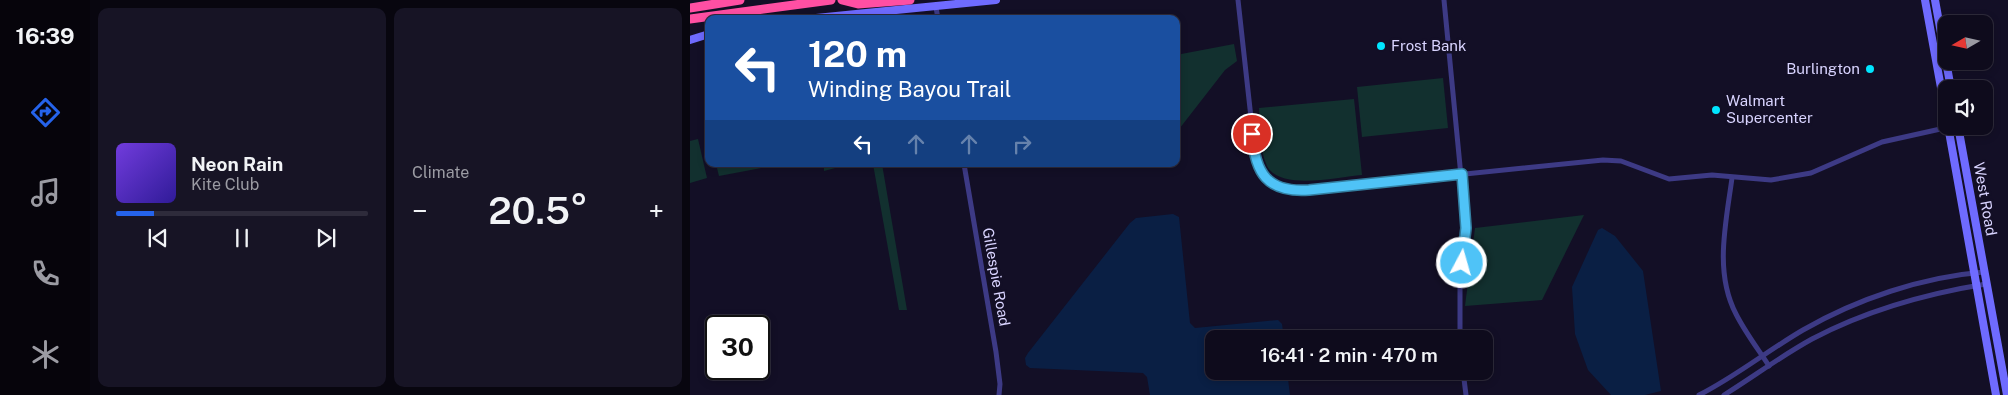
<!DOCTYPE html>
<html lang="en">
<head>
<meta charset="utf-8">
<style>
  body { margin:0; font-family:"Public Sans",sans-serif; background:#171425; color:#f1f3f6; height:100vh; display:flex; flex-direction:column; font-size:19px; white-space:nowrap }
  * { box-sizing:border-box; margin:0 }
  p { font-size:16px; color:#9b9ba3 }
  .icon { flex:none; width:28px; height:28px; fill:none; stroke:currentColor; stroke-width:2; stroke-linecap:round; stroke-linejoin:round }
  .map { position:relative; flex:1; overflow:hidden }
  .details { display:flex; flex-direction:column; gap:8px; padding:8px; background:#08060f; width:600px }
  .details>* { flex:none }
  .top-card { position:absolute; left:15px; top:15px; width:475px; height:152px; border-radius:10px; box-shadow:0 2px 8px #0003,0 0 0 1px #2e2b3b; background:#1a4fa0; color:#fff; overflow:hidden }
  .needle { width:32px; rotate:261deg }
  .controls { position:absolute; left:1248px; top:15px; display:grid; gap:10px }
  .controls a { display:grid; place-items:center; width:55px; height:55px; border-radius:10px; background:#0e0b1c; box-shadow:0 2px 8px #0003,0 0 0 1px #2e2b3b; font-size:25px }
  .speed { position:absolute; left:15px; top:315px; display:flex; gap:10px; font-size:25px; font-weight:700; text-align:center }
  .speed>* { display:grid; place-content:center; width:65px; height:65px; border-radius:50%; background:#0e0b1c; box-shadow:0 2px 8px #0003,0 0 0 1px #2e2b3b; line-height:1 }
  .speed .limit { border:2px solid #111; border-radius:8px; background:#fff; color:#111 }
  .pin { position:absolute; display:grid; place-items:center; width:42px; height:42px; color:#fff; margin:-21px; border:2px solid #fff; border-radius:50%; box-shadow:0 1px 5px #0007 }
  .me { position:absolute; width:55px; margin:-28px; rotate:6deg; stroke-linejoin:round; filter:drop-shadow(0 0 4px #0008) }
  .turn { display:flex; align-items:center; gap:18px; height:105px; padding:0 20px; font-size:22px }
  .turn .icon { width:65px; height:65px; stroke-width:2.5 }
  .turn b { display:block; font-size:35px; line-height:42px }
  .lanes { display:flex; align-items:center; height:48px; padding:0 20px; background:#0003; justify-content:center; gap:25px; direction:ltr }
  .lanes .off { opacity:.35 }
  .big { font-size:38px; font-weight:600; line-height:1.1 }
  .details .tile { flex:1; display:flex; flex-direction:column; justify-content:center; gap:8px; min-width:0; padding:0 18px; border-radius:10px; background:#171425 }
  .song { display:flex; align-items:center; gap:15px }
  .cover { width:60px; height:60px; border-radius:8px; background:linear-gradient(135deg,hsl(260 70% 55%),hsl(250 70% 35%)) }
  .played { height:5px; border-radius:2px; background:linear-gradient(90deg,#2563eb 15%,#2e2b3b 15%) }
  .keys { display:flex; justify-content:space-around; direction:ltr }
  .heat { display:flex; justify-content:space-between; align-items:center; font-size:28px; direction:ltr }
  .details .tiles { flex:1; display:grid; gap:8px; grid-template-columns:repeat(2,1fr) }
  .trip { position:absolute; left:515px; top:330px; width:288px; height:50px; border-radius:10px; background:#0e0b1c; box-shadow:0 2px 8px #0003,0 0 0 1px #2e2b3b; font-weight:600; line-height:50px; text-align:center }
  main { display:flex; flex:1; min-height:0 }
  .menu { display:flex; flex-direction:column; width:90px; justify-content:space-around; align-items:center; background:#06040b; color:#9b9ba3 }
  .menu .icon { width:35px; height:35px }
  .menu .selected { color:#2563eb }
  .menu b { font-size:22px; color:#f1f3f6 }
  .map>svg:first-child { display:block }
  .green { fill:#12302f }
  .water { fill:#0a1f44 }
  .lines { fill:none; stroke-linecap:round; stroke-linejoin:round }
  .street { stroke:#3d3a85; stroke-width:5 }
  .secondary { stroke:#6f6bff; stroke-width:8 }
  .highway { stroke:#ff4fa3; stroke-width:9 }
  .route-casing { stroke:#337fa1; stroke-width:12 }
  .route { stroke:#4fc3f7; stroke-width:9 }
  .poi-dot { fill:#00e5ff; stroke:#130f26; stroke-width:2 }
  .labels { text-anchor:middle; stroke-width:5; stroke-linejoin:round; paint-order:stroke }
  .poi-label { font-size:15px; fill:#d9d4ff; stroke:#130f26; text-anchor:start }
  .street-label { font-size:15px; fill:#d9d4ff; stroke:#130f26 }
</style>
</head>
<body>
<main>
<nav class="menu">
<b>16:39</b>
<svg class="icon selected" aria-label="directions" viewBox="0 0 24 24"><path d="M12 3l9 9-9 9-9-9zM9 14v-3h6M13 9l2 2-2 2"/></svg>
<svg class="icon" aria-label="music" viewBox="0 0 24 24"><path d="M9 18V5l10-2v13"/><circle cx="6" cy="18" r="3"/><circle cx="16" cy="16" r="3"/></svg>
<svg class="icon" aria-label="phone" viewBox="0 0 24 24"><path d="M5 4h4l2 5-3 2q2 4 5 5l2-3 5 2v4C11 20 4 13 5 4z"/></svg>
<svg class="icon" aria-label="climate" viewBox="0 0 24 24"><path d="M12 3v18M4 7l16 10M4 17L20 7"/></svg>
</nav>
<section class="details">
<div class="tiles">
<div class="tile">
<div class="song"><i class="cover"></i><div><b>Neon Rain</b><p>Kite Club</p></div></div>
<div class="played"></div>
<div class="keys"><svg class="icon" aria-label="previous" viewBox="0 0 24 24"><path d="M18 5L8 12l10 7zM5 5v14"/></svg><svg class="icon" aria-label="pause" viewBox="0 0 24 24"><path d="M8 5v14M16 5v14"/></svg><svg class="icon" aria-label="next" viewBox="0 0 24 24"><path d="M6 5l10 7-10 7zM19 5v14"/></svg></div>
</div>
<div class="tile"><p>Climate</p>
<div class="heat"><a>−</a><b class="big">20.5°</b><a>+</a></div>
</div>
</div>
</section>
<div class="map">
<svg width="1318" height="395" viewBox="0 0 1318 395">
  <rect width="100%" height="100%" fill="#130f26"/>
  <g class="green">
    <polygon points="544,44 547,61 535,70 486,133 486,55"/>
    <polygon points="753,78 758,128 672,137 667,87"/>
    <path d="M664 99 672 175C648 177 590 191 577 166 569 149 570 126 569 108Z"/>
    <polygon points="8,139 17,178 0,183 0,141"/>
    <polygon points="26,164 92,164 29,176"/>
    <polygon points="134,164 160,164 134,171"/>
    <polygon points="183,164 192,164 217,310 209,310"/>
    <polygon points="894,215 852,300 775,306 785,228"/>
  </g>
  <g class="water">
    <polygon points="483,214 489,217 500,323 505,328 588,320 592,324 594,339 524,339 524,371 597,371 600,395 460,395 457,377 453,373 340,368 336,365 335,358 338,353 440,223 446,218"/>
    <polygon points="912,228 925,236 953,271 971,391 955,395 921,395 898,370 885,334 882,287 908,230"/>
  </g>
  <g class="lines">
    <g class="street">
      <path d="M548 0 566 163C577 186 595 192 619 190L913 160 931 161 979 179 1022 175 1081 180 1121 173 1192 142 1264 126"/>
      <polyline points="754,0 776,228 770,280 770,339"/>
      <polyline points="246,7 248,19"/>
      <polyline points="274,164 306,352 310,384 309,395"/>
      <path d="M1042 178C1036 223 1024 272 1046 314 1055 332 1068 349 1079 366"/>
      <polyline points="773,371 776,395"/>
      <path d="M1009 395C1045 377 1077 351 1113 330 1167 299 1232 277 1294 272"/>
      <path d="M1034 395C1063 377 1091 356 1122 339 1177 310 1234 294 1296 284"/>
    </g>
    <g class="secondary">
      <polyline points="1235,0 1256,115"/>
      <polyline points="1245,0 1256,61"/>
      <polyline points="116,19 306,0"/>
      <polyline points="0,40 19,34"/>
      <polyline points="1256,61 1261,89"/>
      <polyline points="1258,126 1306,395"/>
      <polyline points="1268,126 1317,395"/>
    </g>
    <g class="highway">
      <polyline points="152,0 168,4 220,0"/>
      <polyline points="0,8 50,0"/>
      <polyline points="0,19 141,0"/>
    </g>
  </g>
  <g class="lines">
    <g class="route-casing">
      <path id="route" d="M562 134C565 173 577 193 619 190L772 174 776 228 772 263"/>
    </g>
    <use href="#route" class="route"/>
  </g>
  <g class="poi-dot">
    <circle cx="691" cy="46" r="5"/>
    <circle cx="1180" cy="69" r="5"/>
    <circle cx="1026" cy="110" r="5"/>
  </g>
  <g class="labels">
    <g class="poi-label">
      <text x="701" y="51">Frost Bank</text>
      <text x="1170" y="74" text-anchor="end">Burlington</text>
      <text x="1036" y="106">Walmart<tspan x="1036" dy="17">Supercenter</tspan></text>
    </g>
    <g class="street-label">
      <text transform="translate(1295 199) rotate(80)" y="5">West Road</text>
      <text transform="translate(306 277) rotate(80)" y="5">Gillespie Road</text>
    </g>
  </g>
</svg>
<div class="controls">
<a><svg class="needle" viewBox="-14 -14 28 28"><path d="M0-13l5 13h-10z" fill="#e53935"/><path d="M0 13l5-13h-10z" fill="#9b9ba3"/></svg></a>
<a><svg class="icon" aria-label="sound" viewBox="0 0 24 24"><path d="M4 9h4l5-4v14l-5-4H4zM17 9q2 3 0 6"/></svg></a>
</div>
<div class="speed"><div class="limit">30</div></div>
<div class="pin" style="left:562px;top:134px;background:#d93025"><svg class="icon" aria-label="arrive" viewBox="0 0 24 24"><path d="M6 21V4h12l-3 4 3 4H6"/></svg></div>
<svg class="me" style="left:772px;top:263px" viewBox="-20 -20 40 40"><circle r="17" fill="#4fc3f7" stroke="#fff" stroke-width="3"/><path d="M0-11L8 9 0 5-8 9z" fill="#fff"/></svg>
<div class="trip">16:41 · 2 min · 470 m</div>
<div class="top-card">
<div class="turn"><svg class="icon" aria-label="left" viewBox="0 0 24 24"><path d="M17 20v-9H6M10 6l-5 5 5 5"/></svg><div><b>120 m</b>Winding Bayou Trail</div></div>
<div class="lanes"><svg class="icon" aria-label="left" viewBox="0 0 24 24"><path d="M17 20v-9H6M10 6l-5 5 5 5"/></svg><svg class="icon off" aria-label="ahead" viewBox="0 0 24 24"><path d="M12 20V5M6 11l6-6 6 6"/></svg><svg class="icon off" aria-label="ahead" viewBox="0 0 24 24"><path d="M12 20V5M6 11l6-6 6 6"/></svg><svg class="icon off" aria-label="right" viewBox="0 0 24 24"><path d="M7 20v-9h11M14 6l5 5-5 5"/></svg></div>
</div>
</div>
</main>
</body>
</html>
